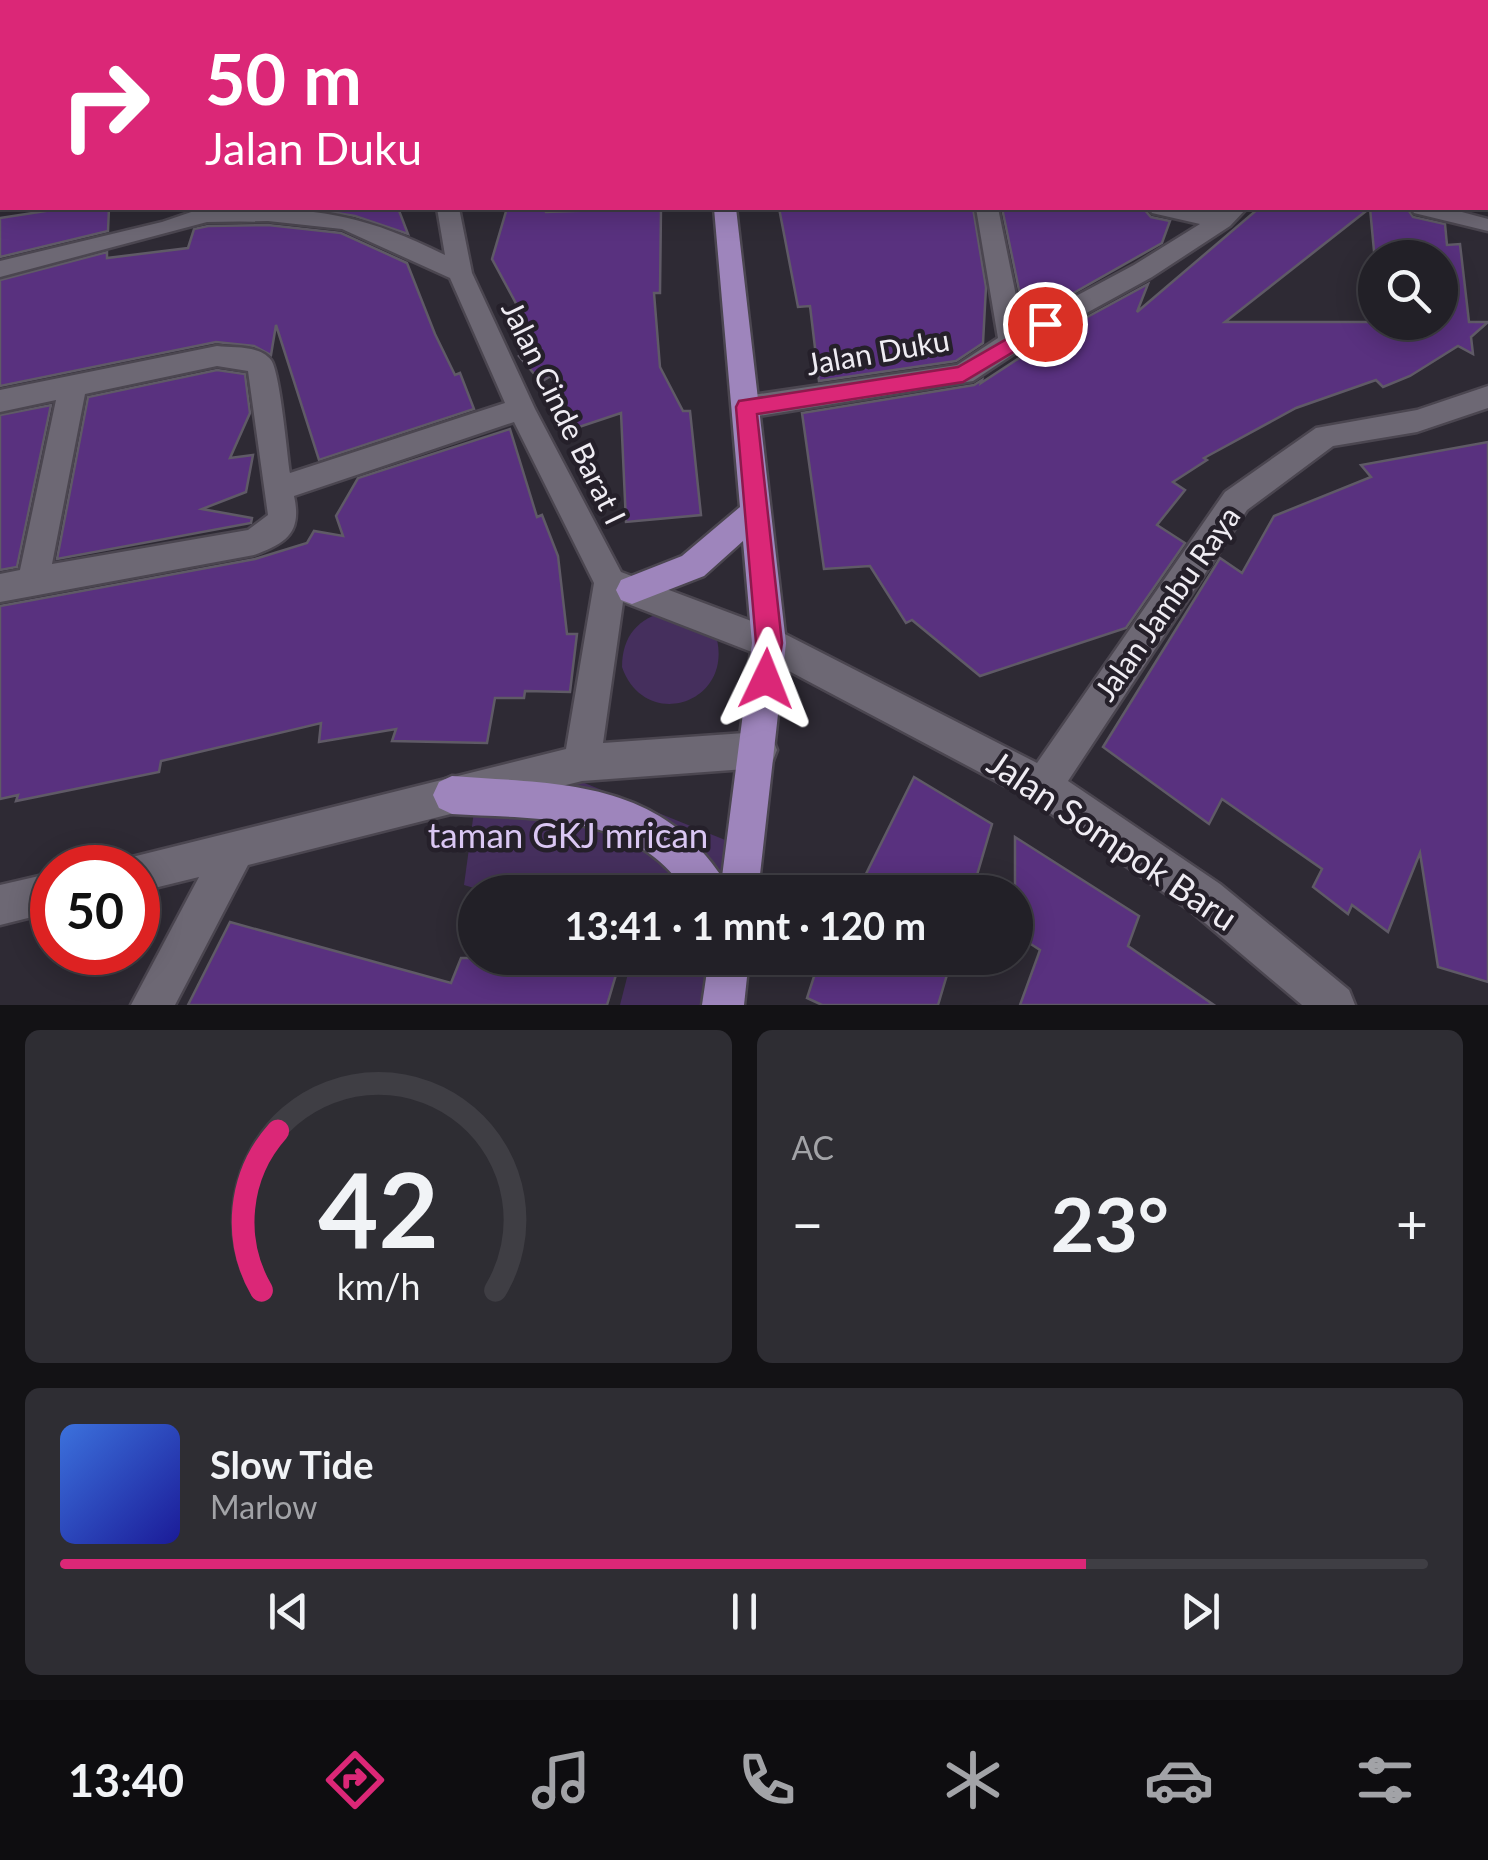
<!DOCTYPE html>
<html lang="id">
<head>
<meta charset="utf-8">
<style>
  body { margin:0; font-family:Lato,sans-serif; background:#2e2d33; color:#f1f3f6; height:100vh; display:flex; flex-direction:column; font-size:38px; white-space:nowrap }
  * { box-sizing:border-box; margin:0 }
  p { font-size:32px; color:#a2a3a7 }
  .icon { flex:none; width:55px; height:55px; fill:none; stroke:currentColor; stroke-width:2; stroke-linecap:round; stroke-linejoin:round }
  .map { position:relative; height:1005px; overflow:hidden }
  .details { display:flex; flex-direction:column; gap:25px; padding:25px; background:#131215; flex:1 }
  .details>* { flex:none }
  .guide { position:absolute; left:0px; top:0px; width:1490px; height:210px; box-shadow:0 5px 25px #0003,0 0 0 2px #3f3e44; background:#db2777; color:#fff; overflow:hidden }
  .tools { position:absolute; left:1358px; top:240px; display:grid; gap:20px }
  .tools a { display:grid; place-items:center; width:100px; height:100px; border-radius:50%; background:#222027; box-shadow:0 5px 25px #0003,0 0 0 2px #3f3e44; font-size:50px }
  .speed { position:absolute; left:30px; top:845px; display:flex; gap:20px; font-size:50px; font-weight:700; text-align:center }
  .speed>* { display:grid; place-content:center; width:130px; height:130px; border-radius:50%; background:#222027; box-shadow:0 5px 25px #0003,0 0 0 2px #3f3e44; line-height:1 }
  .speed .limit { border:15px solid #d22; background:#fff; color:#111 }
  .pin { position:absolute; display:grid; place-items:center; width:85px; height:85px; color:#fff; margin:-42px; border:5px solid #fff; border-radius:50%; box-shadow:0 2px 10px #0007 }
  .me { position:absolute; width:110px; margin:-55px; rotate:2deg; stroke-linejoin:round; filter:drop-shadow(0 0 8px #0008) }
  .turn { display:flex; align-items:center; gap:35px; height:210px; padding:0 40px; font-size:45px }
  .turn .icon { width:130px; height:130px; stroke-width:2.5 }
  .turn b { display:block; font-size:70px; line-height:85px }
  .big { font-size:75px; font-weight:700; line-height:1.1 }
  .details .widget { flex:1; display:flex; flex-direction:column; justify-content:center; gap:15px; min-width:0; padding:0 35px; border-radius:15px; background:#2e2d33 }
  .details .dial { align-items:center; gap:0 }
  .dial svg { height:260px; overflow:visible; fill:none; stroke:#3f3e44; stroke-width:7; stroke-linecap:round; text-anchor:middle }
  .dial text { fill:#f1f3f6; stroke:none }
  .song { display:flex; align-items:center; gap:30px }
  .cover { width:120px; height:120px; border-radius:15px; background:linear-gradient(135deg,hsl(220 70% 55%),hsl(240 70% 35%)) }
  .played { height:10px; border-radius:5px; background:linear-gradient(90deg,#db2777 75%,#3f3e44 75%) }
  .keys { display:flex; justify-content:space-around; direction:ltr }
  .heat { display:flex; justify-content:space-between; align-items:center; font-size:55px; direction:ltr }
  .details .tiles { flex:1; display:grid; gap:25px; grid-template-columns:1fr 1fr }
  .widget:last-child { grid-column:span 2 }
  .trip { position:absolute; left:458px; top:875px; width:575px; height:100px; border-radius:50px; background:#222027; box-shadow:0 5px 25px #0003,0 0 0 2px #3f3e44; font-weight:700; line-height:100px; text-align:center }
  .menu { display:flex; height:160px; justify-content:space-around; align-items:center; background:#0e0d10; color:#a2a3a7 }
  .menu .icon { width:70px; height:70px }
  .menu .on { color:#db2777 }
  .menu b { font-size:45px; color:#f1f3f6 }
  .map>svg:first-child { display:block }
  .green { fill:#452f5d }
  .building { fill:#59317f; stroke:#5f5a66; stroke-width:2.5; fill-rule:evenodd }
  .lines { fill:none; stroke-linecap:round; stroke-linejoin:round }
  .minor-casing { stroke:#4b4650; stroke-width:5 }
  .major-casing { stroke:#4b4650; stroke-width:5 }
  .minor { fill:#6d6874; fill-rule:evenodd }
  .major { fill:#9e85bc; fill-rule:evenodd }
  .route { fill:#db2777; stroke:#8e194d; stroke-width:2.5 }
  .labels { text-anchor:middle; stroke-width:9; stroke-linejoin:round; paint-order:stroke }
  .street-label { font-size:30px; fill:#efecf3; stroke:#25202a }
  .near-park-label { font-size:35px; fill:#dac7f3; stroke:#25202a }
  .near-street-label { font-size:35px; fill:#efecf3; stroke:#25202a }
</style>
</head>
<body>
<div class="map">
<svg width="1488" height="1005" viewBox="0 0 1488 1005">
  <rect width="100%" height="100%" fill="#2e2a34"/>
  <g class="green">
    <path d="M668 611 716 636C735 703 645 733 622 667 622 636 638 618 668 611Z"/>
    <polygon points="572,778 740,846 730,892 487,892 464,885 475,804"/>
    <polygon points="632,958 718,958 708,1005 620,1005"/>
  </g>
  <g class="building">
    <polygon points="65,208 109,208 108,231 0,257 0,218"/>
    <polygon points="306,208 398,208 408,234 355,216"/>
    <polygon points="507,208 546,208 546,212 661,208 660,293 654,293 660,367 683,411 690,411 701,515 626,522 621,413 579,427 565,410 551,376 541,382 519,356 532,349 511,315 520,311 492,259"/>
    <polygon points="779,208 973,208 986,287 983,343 956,361 819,381 810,306 798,307"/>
    <polygon points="1002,208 1143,208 1151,217 1170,221 1162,243 1070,295 1019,290"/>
    <path d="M1259 208H1407L1413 217 1445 224 1447 245 1460 244 1469 322H1488L1471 337 1473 354 1458 346 1410 376 1383 387 1376 380 1296 408 1204 458 1207 460 1173 482 1185 490 1157 525 1185 543 1126 628 980 676 912 620 906 623 870 566 824 569 802 413 974 385 982 380 981 383 1056 334 1148 284 1137 312ZM1370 208 1374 251 1380 252V258H1440V322H1225Z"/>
    <polygon points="268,225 341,233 407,263 435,334 455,375 460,373 474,409 319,460 276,325 271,355 254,346 216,342 0,386 0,280 107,252 107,258 188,248 194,229 208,226"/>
    <polygon points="217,370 245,374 250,413 230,458 253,455 246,492 202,509 252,518 251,523 57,559 88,397"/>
    <polygon points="51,405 17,567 0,570 0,415"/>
    <polygon points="510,429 537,517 542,515 558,556 567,634 577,634 570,692 525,691 524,698 495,698 487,743 392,741 396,729 319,742 321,723 161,761 159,772 16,801 18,795 0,799 0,606 255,559 307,543 314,531 343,536 336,516 358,478"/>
    <polygon points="1488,442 1488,982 1438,967 1420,853 1388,932 1352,905 1348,914 1313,887 1322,869 1222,799 1209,824 1103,747 1220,558 1242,573 1274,516 1371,477 1361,465"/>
    <polygon points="914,777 992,824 972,892 857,892"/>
    <polygon points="1015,837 1139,916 1128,946 1214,1005 1020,1005 1040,950 1015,934"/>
    <polygon points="230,922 451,983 461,958 621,958 607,1005 188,1005"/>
    <polygon points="820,958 952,958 938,1005 822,1005 807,998"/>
  </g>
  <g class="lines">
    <g class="minor-casing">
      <g id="minor">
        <polygon points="11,0 31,0 32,2 13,2"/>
        <polygon points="205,0 226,0 227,2 207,2"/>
        <polygon points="416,0 446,0 447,2 418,2"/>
        <rect x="1044" y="0" width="18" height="2"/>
        <rect x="1457" y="0" width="18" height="2"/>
        <rect x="0" y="161" width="2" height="14"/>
        <path d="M203 208C305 208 351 208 445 255L437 208H459L472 273 535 409 621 572 781 632 1037 763 1225 492 1316 428 1417 410 1488 386V408L1417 432 1333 446 1247 510 1068 781 1220 884 1349 990 1355 1005H1302L1192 912 1030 799 757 654 623 602 603 743 759 732 772 737 777 750 772 763 759 768 582 781 248 865 175 1005H131L199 877 138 892V868H121L124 859 566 749 594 583 514 422 294 496C302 532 287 543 254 555L0 602V574L20 570 56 400 0 412V390L217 346C234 348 259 345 271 360 280 372 287 453 290 473L505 403 450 278 342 229 268 221 207 222 0 277V261L162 222ZM217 366 248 371 268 515 248 530 52 564 85 394Z"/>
        <polygon points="976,208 998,208 1022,325 1134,265 1200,224 1152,213 1149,208 1193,208 1217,212 1223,208 1247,208 1230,226 1152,277 1021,349 973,381 746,418 736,415 732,407 736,399 746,396 957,365 998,338"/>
        <polygon points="1411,208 1447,208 1488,219 1488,231 1414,213"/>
        <polygon points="52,873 52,912 0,925 0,885"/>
      </g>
    </g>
    <g class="major-casing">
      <g id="major">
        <path d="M714 208H736L786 643 758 892H686C636 813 535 819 452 814L439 808 433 795 439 782 452 776C558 784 657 779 722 877L752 643 743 541 704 576 632 604 621 600 616 590 621 580 682 556 740 507Z"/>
        <polygon points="709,958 749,958 744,1005 702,1005"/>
      </g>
    </g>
    <use href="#minor" class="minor"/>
    <use href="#major" class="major"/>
  </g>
  <polygon class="route" points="1045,317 1052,319 1052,329 963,382 757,414 782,643 775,688 766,691 757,688 753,679 756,643 736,407 739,401 958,367"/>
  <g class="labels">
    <g class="street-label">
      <text transform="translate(878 353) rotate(-10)" y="10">Jalan Duku</text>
      <text transform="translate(563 413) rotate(64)" y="10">Jalan Cinde Barat I</text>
      <text transform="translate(1168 604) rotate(-55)" y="10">Jalan Jambu Raya</text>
    </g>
    <g class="near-park-label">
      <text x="568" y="848">taman GKJ mrican</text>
    </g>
    <g class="near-street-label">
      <text transform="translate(1112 841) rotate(34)" y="12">Jalan Sompok Baru</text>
    </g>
  </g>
</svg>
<div class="tools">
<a><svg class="icon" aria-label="search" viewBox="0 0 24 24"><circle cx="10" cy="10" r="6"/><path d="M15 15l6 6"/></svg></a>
</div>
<div class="speed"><div class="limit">50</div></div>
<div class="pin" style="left:1045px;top:324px;background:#d93025"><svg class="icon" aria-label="arrive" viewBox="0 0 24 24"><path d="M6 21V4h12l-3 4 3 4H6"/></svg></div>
<svg class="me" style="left:766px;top:679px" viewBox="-20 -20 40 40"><path d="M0-17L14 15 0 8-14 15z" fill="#db2777" stroke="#fff" stroke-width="4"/></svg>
<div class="trip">13:41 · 1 mnt · 120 m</div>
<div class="guide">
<div class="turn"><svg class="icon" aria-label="right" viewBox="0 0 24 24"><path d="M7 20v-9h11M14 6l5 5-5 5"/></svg><div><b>50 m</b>Jalan Duku</div></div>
</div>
</div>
<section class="details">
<div class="tiles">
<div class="widget dial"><svg viewBox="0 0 100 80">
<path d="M14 69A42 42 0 1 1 86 69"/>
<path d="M14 69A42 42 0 0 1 19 20" stroke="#db2777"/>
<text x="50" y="56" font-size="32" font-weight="700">42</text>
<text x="50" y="72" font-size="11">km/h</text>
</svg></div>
<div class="widget"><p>AC</p>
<div class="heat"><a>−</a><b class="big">23°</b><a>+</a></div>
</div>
<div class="widget">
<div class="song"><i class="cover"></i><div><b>Slow Tide</b><p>Marlow</p></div></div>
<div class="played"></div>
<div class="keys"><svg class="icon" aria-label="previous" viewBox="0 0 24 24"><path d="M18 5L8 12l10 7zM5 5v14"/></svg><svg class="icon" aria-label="pause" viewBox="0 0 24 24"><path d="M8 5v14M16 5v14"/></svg><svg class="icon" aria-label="next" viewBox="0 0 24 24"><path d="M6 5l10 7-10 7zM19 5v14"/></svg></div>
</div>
</div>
</section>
<nav class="menu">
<b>13:40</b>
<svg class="icon on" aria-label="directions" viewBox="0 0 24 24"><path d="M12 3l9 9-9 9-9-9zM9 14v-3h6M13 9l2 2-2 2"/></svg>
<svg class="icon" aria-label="music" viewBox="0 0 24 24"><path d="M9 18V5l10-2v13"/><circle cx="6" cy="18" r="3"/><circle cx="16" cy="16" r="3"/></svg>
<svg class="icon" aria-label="phone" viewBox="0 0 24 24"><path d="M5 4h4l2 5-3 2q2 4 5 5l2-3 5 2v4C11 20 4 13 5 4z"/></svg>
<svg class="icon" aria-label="climate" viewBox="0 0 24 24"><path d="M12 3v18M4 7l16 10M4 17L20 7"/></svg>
<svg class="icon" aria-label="car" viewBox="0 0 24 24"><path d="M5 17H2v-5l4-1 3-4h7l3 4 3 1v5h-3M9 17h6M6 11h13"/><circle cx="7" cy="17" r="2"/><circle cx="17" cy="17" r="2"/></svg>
<svg class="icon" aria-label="filters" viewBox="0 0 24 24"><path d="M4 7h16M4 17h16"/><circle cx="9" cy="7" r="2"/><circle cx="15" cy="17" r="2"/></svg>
</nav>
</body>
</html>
